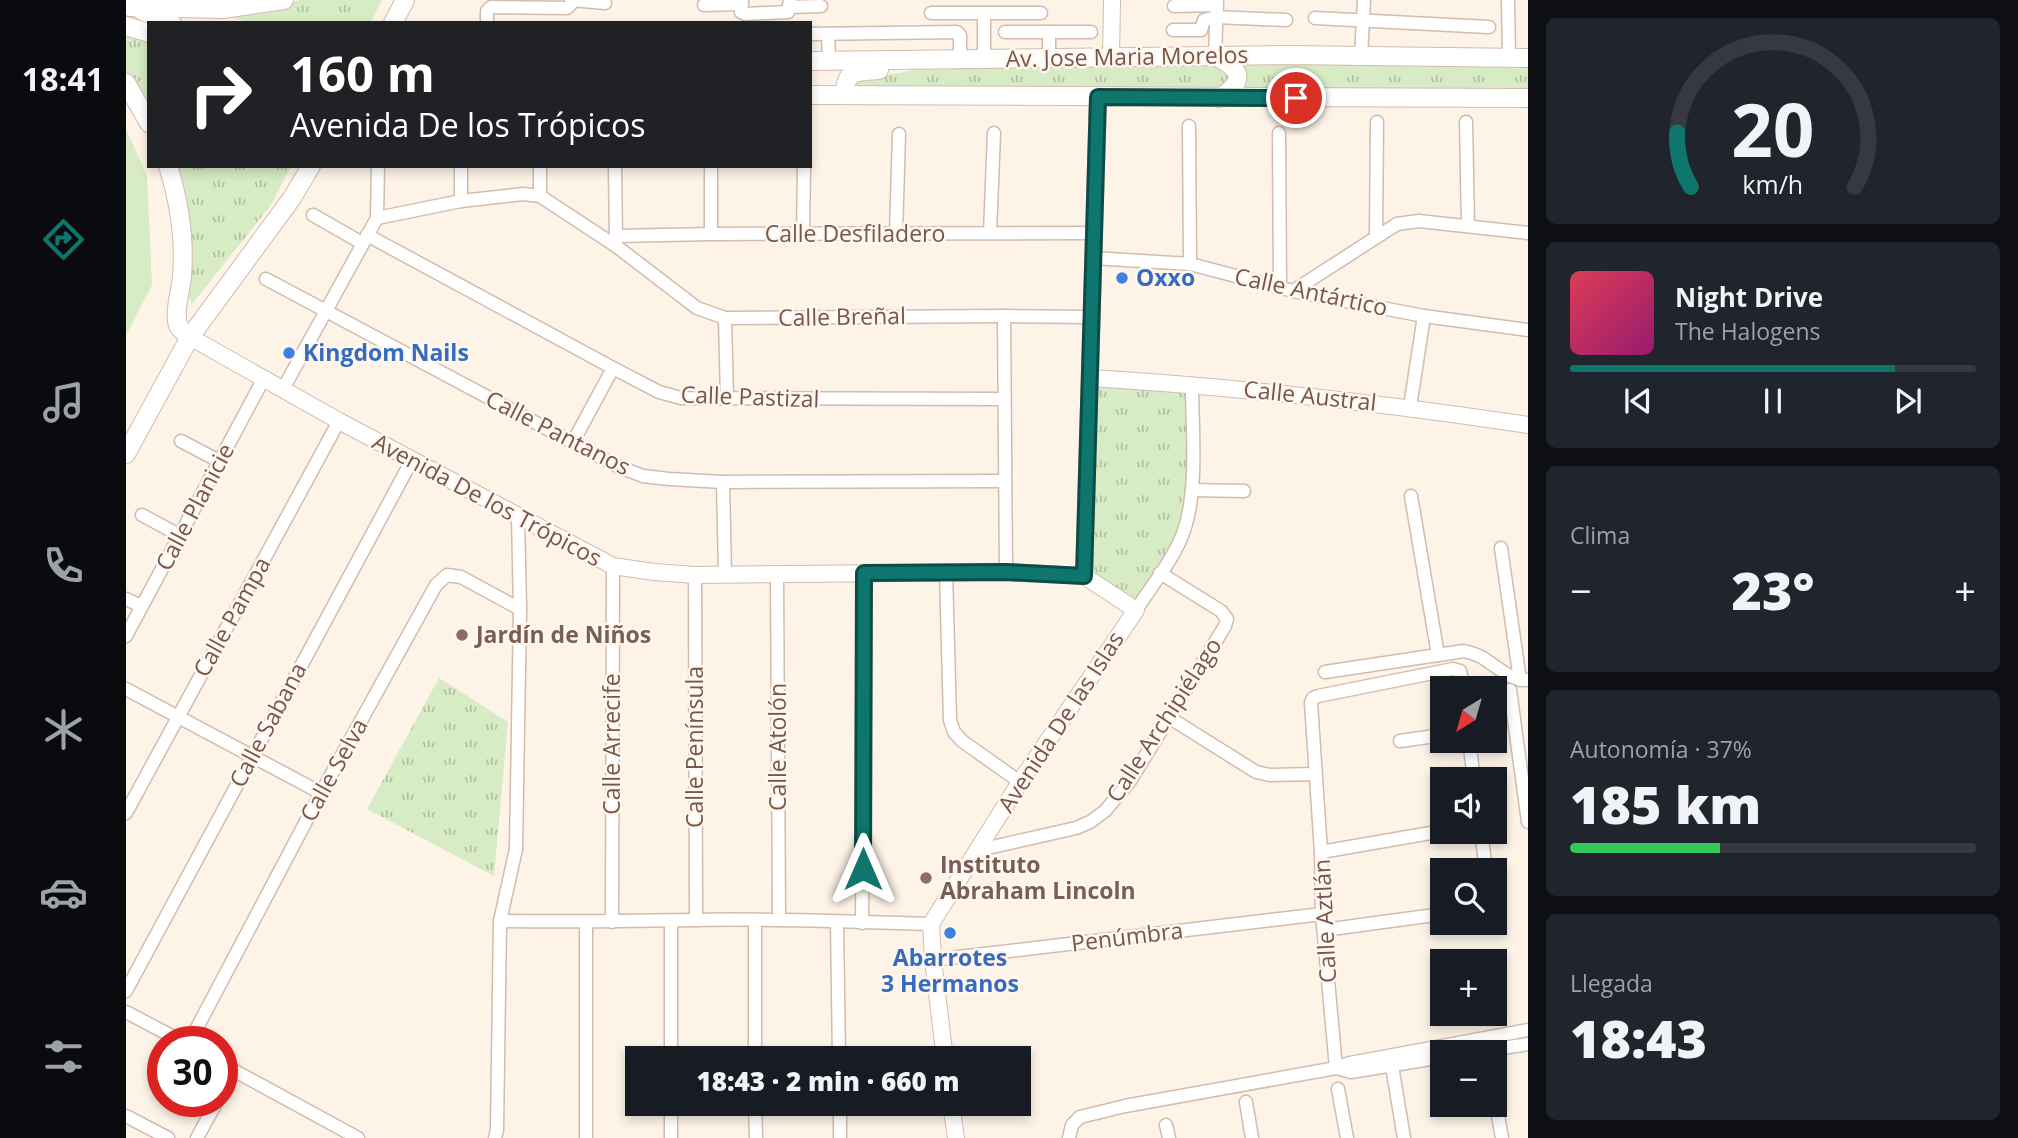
<!DOCTYPE html>
<html lang="es">
<head>
<meta charset="utf-8">
<style>
  body { margin:0; font-family:"Open Sans",sans-serif; background:#20242c; color:#f1f3f6; height:100vh; display:flex; flex-direction:column; font-size:26px; white-space:nowrap }
  * { box-sizing:border-box; margin:0 }
  p { font-size:23px; color:#9ea1a6 }
  .icon { flex:none; width:38px; height:38px; fill:none; stroke:currentColor; stroke-width:2; stroke-linecap:round; stroke-linejoin:round }
  .map { position:relative; flex:1; overflow:hidden }
  .side { display:flex; flex-direction:column; gap:18px; padding:18px; background:#0d0f14; width:490px }
  .side>* { flex:none }
  .hud { position:absolute; left:21px; top:21px; width:665px; height:147px; border-radius:0px; box-shadow:0 4px 10px #0003; background:#202124; color:#fff; overflow:hidden }
  .needle { width:46px; rotate:217deg }
  .tools { position:absolute; left:1304px; top:676px; display:grid; gap:14px }
  .tools a { display:grid; place-items:center; width:77px; height:77px; border-radius:0px; background:#171b24; box-shadow:0 4px 10px #0003; font-size:35px }
  .speed { position:absolute; left:21px; top:1026px; display:flex; gap:14px; font-size:35px; font-weight:700; text-align:center }
  .speed>* { display:grid; place-content:center; width:91px; height:91px; border-radius:50%; background:#171b24; box-shadow:0 4px 10px #0003; line-height:1 }
  .speed .limit { border:10px solid #d22; background:#fff; color:#111 }
  .pin { position:absolute; display:grid; place-items:center; width:60px; height:60px; color:#fff; margin:-30px; border:4px solid #fff; border-radius:50%; box-shadow:0 2px 7px #0007 }
  .me { position:absolute; width:77px; margin:-38px; rotate:0deg; stroke-linejoin:round; filter:drop-shadow(0 0 5px #0008) }
  .turn { display:flex; align-items:center; gap:24px; height:147px; padding:0 28px; font-size:32px }
  .turn .icon { width:91px; height:91px; stroke-width:2.5 }
  .turn b { display:block; font-size:49px; line-height:60px }
  .big { font-size:52px; font-weight:800; line-height:1.1 }
  .side .tile { flex:1; display:flex; flex-direction:column; justify-content:center; gap:10px; min-width:0; padding:0 24px; border-radius:10px; background:#20242c }
  .side .dial { align-items:center; gap:0 }
  .dial svg { height:182px; overflow:visible; fill:none; stroke:#363941; stroke-width:7; stroke-linecap:round; text-anchor:middle }
  .dial text { fill:#f1f3f6; stroke:none }
  .song { display:flex; align-items:center; gap:21px }
  .cover { width:84px; height:84px; border-radius:10px; background:linear-gradient(135deg,hsl(350 70% 55%),hsl(320 70% 35%)) }
  .played { height:7px; border-radius:4px; background:linear-gradient(90deg,#0f766e 80%,#363941 80%) }
  .keys { display:flex; justify-content:space-around; direction:ltr }
  .heat { display:flex; justify-content:space-between; align-items:center; font-size:38px; direction:ltr }
  .charge { height:10px; border-radius:5px; background:linear-gradient(90deg,#34c759 37%,#363941 0) }
  .trip { position:absolute; left:499px; top:1046px; width:406px; height:70px; border-radius:0px; background:#171b24; box-shadow:0 4px 10px #0003; font-weight:800; line-height:70px; text-align:center }
  main { display:flex; flex:1; min-height:0 }
  .tabs { display:flex; flex-direction:column; width:126px; justify-content:space-around; align-items:center; background:#090b0e; color:#9ea1a6 }
  .tabs .icon { width:49px; height:49px }
  .tabs .on { color:#0f766e }
  .tabs b { font-size:32px; color:#f1f3f6 }
  .map>svg:first-child { display:block }
  .green { fill:#d7ebc5 }
  .park { fill:url(#park-tufts) }
  .lines { fill:none; stroke-linecap:round; stroke-linejoin:round }
  .minor-casing { stroke:#d1bcaf; stroke-width:15 }
  .tertiary-casing { stroke:#d1bcaf; stroke-width:18 }
  .secondary-casing { stroke:#d4bbad; stroke-width:20 }
  .minor { stroke:#fff; stroke-width:12 }
  .tertiary { stroke:#fff; stroke-width:16 }
  .secondary { stroke:#fff; stroke-width:18 }
  .route-casing { stroke:#0a4d48; stroke-width:18 }
  .route { stroke:#0f766e; stroke-width:12 }
  .shop-dot { fill:#3f7fe0; stroke:#fff7ee; stroke-width:2.5 }
  .education-dot { fill:#8d6e63; stroke:#fff7ee; stroke-width:2.5 }
  .labels { text-anchor:middle; stroke-width:5; stroke-linejoin:round; paint-order:stroke }
  .street-label { font-size:23px; fill:#77574b; stroke:#fff7ee }
  .shop-label { font-size:23px; font-weight:bold; fill:#366cbe; stroke:#fff7ee; text-anchor:start }
  .education-label { font-size:23px; font-weight:bold; fill:#785e54; stroke:#fff7ee; text-anchor:start }
</style>
</head>
<body>
<main>
<nav class="tabs">
<b>18:41</b>
<svg class="icon on" aria-label="directions" viewBox="0 0 24 24"><path d="M12 3l9 9-9 9-9-9zM9 14v-3h6M13 9l2 2-2 2"/></svg>
<svg class="icon" aria-label="music" viewBox="0 0 24 24"><path d="M9 18V5l10-2v13"/><circle cx="6" cy="18" r="3"/><circle cx="16" cy="16" r="3"/></svg>
<svg class="icon" aria-label="phone" viewBox="0 0 24 24"><path d="M5 4h4l2 5-3 2q2 4 5 5l2-3 5 2v4C11 20 4 13 5 4z"/></svg>
<svg class="icon" aria-label="climate" viewBox="0 0 24 24"><path d="M12 3v18M4 7l16 10M4 17L20 7"/></svg>
<svg class="icon" aria-label="car" viewBox="0 0 24 24"><path d="M5 17H2v-5l4-1 3-4h7l3 4 3 1v5h-3M9 17h6M6 11h13"/><circle cx="7" cy="17" r="2"/><circle cx="17" cy="17" r="2"/></svg>
<svg class="icon" aria-label="filters" viewBox="0 0 24 24"><path d="M4 7h16M4 17h16"/><circle cx="9" cy="7" r="2"/><circle cx="15" cy="17" r="2"/></svg>
</nav>
<div class="map">
<svg width="1402" height="1138" viewBox="0 0 1402 1138">
  <defs>
    <pattern id="park-tufts" width="24" height="20" patternUnits="userSpaceOnUse" patternTransform="scale(1.75)"><rect width="24" height="20" fill="#d7ebc5"/><path d="M3 7l-1-3M5 7V3M7 7l1-3M15 17l-1-3M17 17v-4M19 17l1-3" fill="none" stroke="#b3c1a2"/></pattern>
  </defs>
  <rect width="100%" height="100%" fill="#fdf3e7"/>
  <polygon class="green" points="0,129 21,176 26,285 0,335"/>
  <g class="park">
    <polygon points="175,0 256,0 244,23 127,23 90,13 152,5"/>
    <polygon points="0,34 23,42 23,114 0,74"/>
    <polygon points="1402,60 1402,96 1104,93 1108,63"/>
    <path d="M1103 63 1102 93 760 92 759 86 725 87 726 81C749 76 773 74 796 68Z"/>
    <polygon points="45,166 165,166 145,205 66,304 59,288"/>
    <polygon points="966,379 1063,385 1065,490 1054,538 1010,607 959,574"/>
    <polygon points="313,678 382,722 368,876 241,809"/>
  </g>
  <g class="lines">
    <g class="minor-casing">
      <g id="minor">
        <polyline points="445,0 479,3"/>
        <polyline points="616,0 615,12 619,14 662,12 664,0"/>
        <polyline points="1382,0 1383,58"/>
        <polyline points="578,5 616,4"/>
        <polyline points="1048,6 1091,5"/>
        <polyline points="663,7 695,6"/>
        <polyline points="805,13 915,13"/>
        <polyline points="858,13 858,59"/>
        <polyline points="1189,18 1363,27"/>
        <polyline points="361,23 361,11 365,7 441,8 445,4 445,0"/>
        <polyline points="1047,30 1075,30 1078,20 1090,17 1160,20"/>
        <polyline points="879,32 923,32 923,58"/>
        <polyline points="923,32 965,32"/>
        <polyline points="684,34 831,32 834,35 834,59"/>
        <polyline points="702,34 703,60"/>
        <polyline points="1089,56 1091,0"/>
        <polyline points="1235,57 1238,0"/>
        <polyline points="1340,122 1342,226"/>
        <polyline points="1063,126 1064,264"/>
        <polyline points="1153,133 1154,288"/>
        <polyline points="414,166 414,196"/>
        <polyline points="489,166 490,243"/>
        <polyline points="585,166 585,234"/>
        <polyline points="335,201 335,166"/>
        <polyline points="187,215 236,243"/>
        <polyline points="251,218 335,201 397,194 414,196 490,246 571,308 599,318 878,316 965,317"/>
        <polyline points="864,233 868,133"/>
        <polyline points="677,234 678,166"/>
        <polyline points="770,234 773,134"/>
        <polyline points="241,235 487,368 533,392 555,398 878,399"/>
        <polyline points="1250,235 1251,122"/>
        <polyline points="490,236 585,234 968,233"/>
        <polyline points="967,258 1064,264 1167,291 1298,316 1402,330"/>
        <polyline points="140,279 491,466 517,476 543,479 597,482 878,481"/>
        <polyline points="1167,291 1271,224 1293,221 1402,233"/>
        <polyline points="878,316 880,572"/>
        <polyline points="599,318 601,399"/>
        <polyline points="157,389 251,218 252,166"/>
        <polyline points="1284,407 1298,316"/>
        <polyline points="55,441 93,461"/>
        <polyline points="447,442 487,368"/>
        <polyline points="597,482 599,574"/>
        <polyline points="1066,490 1118,491"/>
        <polyline points="1285,496 1312,655"/>
        <polyline points="16,515 53,535"/>
        <polyline points="1375,548 1394,680"/>
        <polyline points="820,572 824,720 828,732 836,741 894,782"/>
        <polyline points="651,574 653,920"/>
        <polyline points="569,575 570,920"/>
        <polyline points="0,599 15,606"/>
        <path d="M1010 610C1025 587 1046 561 1056 536 1073 493 1066 430 1066 384"/>
        <polyline points="0,636 138,378"/>
        <path d="M1199 672 1338 651C1346 653 1354 655 1360 660 1374 669 1384 680 1402 680"/>
        <polyline points="0,689 195,793"/>
        <polyline points="1384,690 1402,822"/>
        <polyline points="1044,718 1130,772 1144,775 1189,774"/>
        <polyline points="1343,740 1348,779"/>
        <polyline points="1274,741 1316,735"/>
        <polyline points="0,813 213,421"/>
        <polyline points="1355,831 1360,870"/>
        <polyline points="853,850 950,828 964,822 979,811 1004,781 1099,626 1101,619 1095,611 1034,573"/>
        <polyline points="1195,852 1316,831"/>
        <polyline points="629,920 629,1059"/>
        <path d="M374 921C439 922 505 921 571 920 649 918 727 922 805 924"/>
        <polyline points="545,921 545,1059"/>
        <polyline points="460,922 460,1138"/>
        <polyline points="486,922 487,566"/>
        <polyline points="711,922 713,1059"/>
        <polyline points="736,923 738,573"/>
        <polyline points="1198,930 1316,914"/>
        <polyline points="807,960 1196,914"/>
        <polyline points="0,991 286,460"/>
        <polyline points="0,1012 55,1041"/>
        <polyline points="64,1041 195,793 310,585 321,575 335,577 394,609"/>
        <polyline points="1351,1052 1402,1044"/>
        <polyline points="96,1064 232,1138"/>
        <polyline points="1266,1066 1278,1138"/>
        <polyline points="1210,1068 1196,914 1195,852 1185,703 1187,698 1192,696 1327,669 1334,671 1338,688"/>
        <polyline points="1210,1068 1225,1072 1316,1057"/>
        <polyline points="1212,1089 1221,1138"/>
        <polyline points="96,1091 107,1070"/>
        <polyline points="1368,1094 1376,1138"/>
        <polyline points="1120,1102 1126,1138"/>
        <polyline points="545,1104 545,1138"/>
        <polyline points="629,1104 630,1138"/>
        <polyline points="714,1104 714,1138"/>
        <polyline points="0,1116 42,1138"/>
        <polyline points="1040,1125 1043,1138"/>
        <polyline points="71,1138 91,1101"/>
        <polyline points="369,1138 371,1130 374,921 390,849 394,609 392,516"/>
        <polyline points="943,1138 946,1125 954,1117 999,1106 1210,1068 1224,1063 1402,1030"/>
      </g>
    </g>
    <g class="tertiary-casing">
      <g id="tertiary">
        <polyline points="985,57 986,0"/>
        <polyline points="64,337 213,421 487,566 528,572 569,575 880,572 958,576 1010,610 894,782 805,924 807,960 819,1059"/>
        <path d="M965 378C1111 387 1257 403 1402 425"/>
        <polyline points="958,576 972,97"/>
        <polyline points="825,1104 830,1138"/>
      </g>
    </g>
    <g class="secondary-casing">
      <g id="secondary">
        <polyline points="4,7 97,9 158,0"/>
        <polyline points="16,11 46,23"/>
        <polyline points="267,23 279,0"/>
        <polyline points="0,26 23,33"/>
        <path d="M1089 56C1115 69 1121 81 1093 98"/>
        <polyline points="684,61 1163,55 1402,58"/>
        <polyline points="0,83 23,123"/>
        <polyline points="684,95 1402,98"/>
        <path d="M719 95C718 70 732 71 753 70"/>
        <path d="M42 166C53 201 59 239 56 276 55 290 49 306 51 320 51 328 58 332 64 337"/>
        <polyline points="0,454 64,337 166,198 185,166"/>
      </g>
    </g>
    <use href="#minor" class="minor"/>
    <use href="#tertiary" class="tertiary"/>
    <use href="#secondary" class="secondary"/>
  </g>
  <g class="lines">
    <g class="route-casing">
      <polyline id="route" points="737,869 738,573 880,572 958,576 972,97 1170,98"/>
    </g>
    <use href="#route" class="route"/>
  </g>
  <g class="shop-dot">
    <circle cx="996" cy="278" r="7"/>
    <circle cx="163" cy="353" r="7"/>
    <circle cx="824" cy="933" r="7"/>
  </g>
  <g class="education-dot">
    <circle cx="336" cy="635" r="7"/>
    <circle cx="800" cy="878" r="7"/>
  </g>
  <g class="labels">
    <g class="street-label">
      <text transform="translate(1001 57) rotate(-1)" y="8">Av. Jose Maria Morelos</text>
      <text x="729" y="242">Calle Desfiladero</text>
      <text transform="translate(1185 292) rotate(12)" y="8">Calle Antártico</text>
      <text transform="translate(716 317) rotate(-1)" y="8">Calle Breñal</text>
      <text transform="translate(1184 396) rotate(6)" y="8">Calle Austral</text>
      <text transform="translate(624 397) rotate(2)" y="8">Calle Pastizal</text>
      <text transform="translate(432 433) rotate(27)" y="8">Calle Pantanos</text>
      <text transform="translate(361 500) rotate(28)" y="8">Avenida De los Trópicos</text>
      <text transform="translate(69 507) rotate(-62)" y="8">Calle Planicie</text>
      <text transform="translate(106 617) rotate(-61)" y="8">Calle Pampa</text>
      <text transform="translate(1038 720) rotate(-57)" y="8">Calle Archipiélago</text>
      <text transform="translate(935 722) rotate(-57)" y="8">Avenida De las Islas</text>
      <text transform="translate(142 725) rotate(-62)" y="8">Calle Sabana</text>
      <text transform="translate(486 744) rotate(-90)" y="8">Calle Arrecife</text>
      <text transform="translate(569 747) rotate(-90)" y="8">Calle Península</text>
      <text transform="translate(652 747) rotate(-90)" y="8">Calle Atolón</text>
      <text transform="translate(208 770) rotate(-61)" y="8">Calle Selva</text>
      <text transform="translate(1199 921) rotate(-93)" y="8">Calle Aztlán</text>
      <text transform="translate(1001 937) rotate(-7)" y="8">Penúmbra</text>
    </g>
    <g class="shop-label">
      <text x="1010" y="286">Oxxo</text>
      <text x="177" y="361">Kingdom Nails</text>
      <text x="824" y="966" text-anchor="middle">Abarrotes<tspan x="824" dy="26">3 Hermanos</tspan></text>
    </g>
    <g class="education-label">
      <text x="350" y="643">Jardín de Niños</text>
      <text x="814" y="873">Instituto<tspan x="814" dy="26">Abraham Lincoln</tspan></text>
    </g>
  </g>
</svg>
<div class="tools">
<a><svg class="needle" viewBox="-14 -14 28 28"><path d="M0-13l5 13h-10z" fill="#e53935"/><path d="M0 13l5-13h-10z" fill="#9ea1a6"/></svg></a>
<a><svg class="icon" aria-label="sound" viewBox="0 0 24 24"><path d="M4 9h4l5-4v14l-5-4H4zM17 9q2 3 0 6"/></svg></a>
<a><svg class="icon" aria-label="search" viewBox="0 0 24 24"><circle cx="10" cy="10" r="6"/><path d="M15 15l6 6"/></svg></a>
<a>+</a>
<a>−</a>
</div>
<div class="speed"><div class="limit">30</div></div>
<div class="pin" style="left:1170px;top:98px;background:#d93025"><svg class="icon" aria-label="arrive" viewBox="0 0 24 24"><path d="M6 21V4h12l-3 4 3 4H6"/></svg></div>
<svg class="me" style="left:737px;top:869px" viewBox="-20 -20 40 40"><path d="M0-17L14 15 0 8-14 15z" fill="#0f766e" stroke="#fff" stroke-width="4"/></svg>
<div class="trip">18:43 · 2 min · 660 m</div>
<div class="hud">
<div class="turn"><svg class="icon" aria-label="right" viewBox="0 0 24 24"><path d="M7 20v-9h11M14 6l5 5-5 5"/></svg><div><b>160 m</b>Avenida De los Trópicos</div></div>
</div>
</div>
<section class="side">
<div class="tile dial"><svg viewBox="0 0 100 80">
<path d="M14 69A42 42 0 1 1 86 69"/>
<path d="M14 69A42 42 0 0 1 8 45" stroke="#0f766e"/>
<text x="50" y="56" font-size="32" font-weight="700">20</text>
<text x="50" y="72" font-size="11">km/h</text>
</svg></div>
<div class="tile">
<div class="song"><i class="cover"></i><div><b>Night Drive</b><p>The Halogens</p></div></div>
<div class="played"></div>
<div class="keys"><svg class="icon" aria-label="previous" viewBox="0 0 24 24"><path d="M18 5L8 12l10 7zM5 5v14"/></svg><svg class="icon" aria-label="pause" viewBox="0 0 24 24"><path d="M8 5v14M16 5v14"/></svg><svg class="icon" aria-label="next" viewBox="0 0 24 24"><path d="M6 5l10 7-10 7zM19 5v14"/></svg></div>
</div>
<div class="tile"><p>Clima</p>
<div class="heat"><a>−</a><b class="big">23°</b><a>+</a></div>
</div>
<div class="tile"><p>Autonomía · 37%</p><b class="big">185 km</b><div class="charge"></div></div>
<div class="tile"><p>Llegada</p><b class="big">18:43</b></div>
</section>
</main>
</body>
</html>
